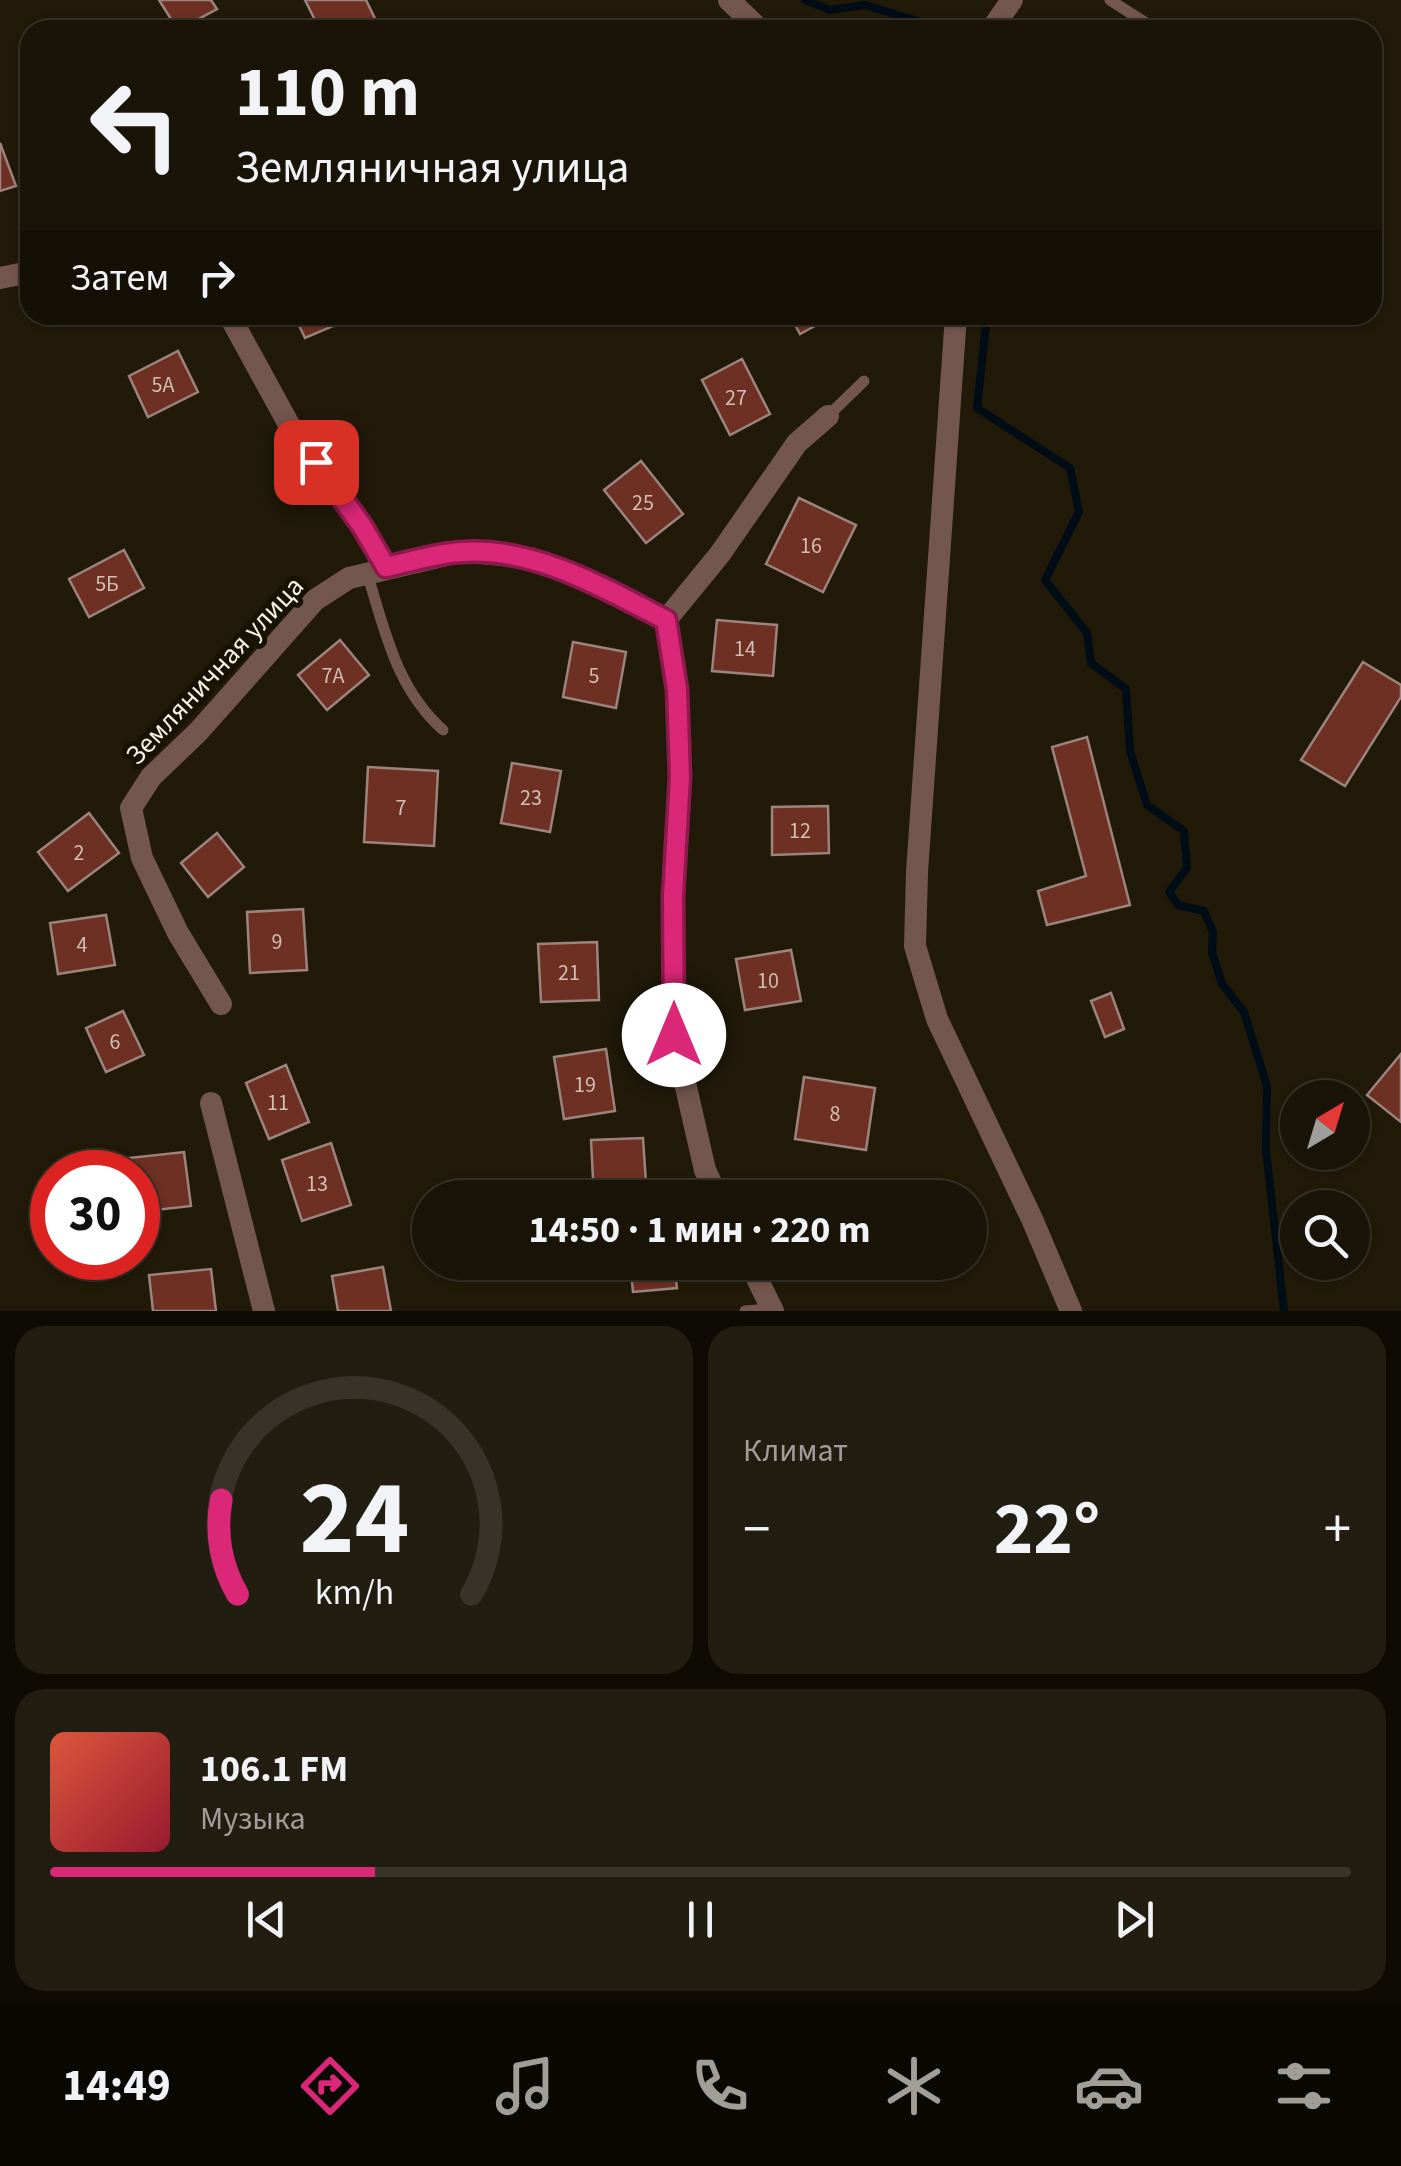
<!DOCTYPE html>
<html lang="ru">
<head>
<meta charset="utf-8">
<style>
  body { margin:0; font-family:"Source Sans 3",sans-serif; background:#221d11; color:#f1f3f6; height:100vh; display:flex; flex-direction:column; font-size:38px; white-space:nowrap }
  * { box-sizing:border-box; margin:0 }
  p { font-size:32px; color:#9f9e9b }
  .icon { flex:none; width:55px; height:55px; fill:none; stroke:currentColor; stroke-width:2; stroke-linecap:round; stroke-linejoin:round }
  .map { position:relative; height:1311px; overflow:hidden }
  .details { display:flex; flex-direction:column; gap:15px; padding:15px; background:#0e0b04; flex:1 }
  .details>* { flex:none }
  .guide { position:absolute; left:20px; top:20px; width:1362px; height:305px; border-radius:30px; box-shadow:0 2px 8px #0004,0 0 0 2px #373328; background:#191407; color:#f1f3f6; overflow:hidden }
  .needle { width:65px; rotate:38deg }
  .fabs { position:absolute; left:1280px; top:1080px; display:grid; gap:20px }
  .fabs a { display:grid; place-items:center; width:90px; height:90px; border-radius:50%; background:#191407; box-shadow:0 2px 8px #0004,0 0 0 2px #373328; font-size:50px }
  .speed { position:absolute; left:30px; top:1150px; display:flex; gap:20px; font-size:50px; font-weight:700; text-align:center }
  .speed>* { display:grid; place-content:center; width:130px; height:130px; border-radius:50%; background:#191407; box-shadow:0 2px 8px #0004,0 0 0 2px #373328; line-height:1 }
  .speed .limit { border:15px solid #d22; background:#fff; color:#111 }
  .pin { position:absolute; display:grid; place-items:center; width:85px; height:85px; color:#fff; margin:-42px; border-radius:20px; box-shadow:0 5px 15px #0006 }
  .me { position:absolute; width:110px; margin:-55px; rotate:0deg; stroke-linejoin:round; filter:drop-shadow(0 0 8px #0008) }
  .turn { display:flex; align-items:center; gap:35px; height:210px; padding:0 50px; font-size:45px }
  .turn .icon { width:130px; height:130px; stroke-width:2.5 }
  .turn b { display:block; font-size:70px; line-height:85px }
  .then { display:flex; align-items:center; height:95px; padding:0 50px; background:#0003; gap:20px; font-size:38px }
  .big { font-size:75px; font-weight:700; line-height:1.1 }
  .details .card { flex:1; display:flex; flex-direction:column; justify-content:center; gap:15px; min-width:0; padding:0 35px; border-radius:30px; background:#221d11 }
  .details .dial { align-items:center; gap:0 }
  .dial svg { height:260px; overflow:visible; fill:none; stroke:#373328; stroke-width:7; stroke-linecap:round; text-anchor:middle }
  .dial text { fill:#f1f3f6; stroke:none }
  .song { display:flex; align-items:center; gap:30px }
  .cover { width:120px; height:120px; border-radius:15px; background:linear-gradient(135deg,hsl(10 70% 55%),hsl(350 70% 35%)) }
  .played { height:10px; border-radius:5px; background:linear-gradient(90deg,#db2777 25%,#373328 25%) }
  .keys { display:flex; justify-content:space-around; direction:ltr }
  .heat { display:flex; justify-content:space-between; align-items:center; font-size:55px; direction:ltr }
  .details .tiles { flex:1; display:grid; gap:15px; grid-template-columns:1fr 1fr }
  .card:last-child { grid-column:span 2 }
  .trip { position:absolute; left:412px; top:1180px; width:575px; height:100px; border-radius:50px; background:#191407; box-shadow:0 2px 8px #0004,0 0 0 2px #373328; font-weight:700; line-height:100px; text-align:center }
  .dock { display:flex; height:160px; justify-content:space-around; align-items:center; background:#0a0803; color:#9f9e9b }
  .dock .icon { width:70px; height:70px }
  .dock .active { color:#db2777 }
  .dock b { font-size:45px; color:#f1f3f6 }
  .map>svg:first-child { display:block }
  .lines { fill:none; stroke-linecap:round; stroke-linejoin:round }
  .stream { stroke:#000c16; stroke-width:8 }
  .building { fill:#6d3022; stroke:#9c847e; stroke-width:2.5 }
  .lane { stroke:#73574e; stroke-width:11 }
  .street { stroke:#73574e; stroke-width:22 }
  .route-casing { stroke:#8e194d; stroke-width:25 }
  .route { stroke:#db2777; stroke-width:18 }
  .labels { text-anchor:middle; stroke-width:10; stroke-linejoin:round; paint-order:stroke }
  .number-label { font-size:22px; fill:#d2bfb4 }
  .street-label { font-size:28px; fill:#f3efe4; stroke:#171102 }
</style>
</head>
<body>
<div class="map">
<svg width="1401" height="1311" viewBox="0 0 1401 1311">
  <rect width="100%" height="100%" fill="#211a09"/>
  <g class="lines">
    <g class="stream">
      <polyline points="805,0 830,10 865,5 947,30"/>
      <polyline points="987,315 977,408 1070,468 1079,512 1045,580 1087,633 1091,663 1126,689 1130,751 1147,805 1184,831 1187,868 1169,892 1178,905 1204,911 1213,932 1212,952 1222,984 1244,1012 1267,1086 1266,1150 1284,1311"/>
    </g>
  </g>
  <g class="building">
    <polygon points="159,0 211,0 217,9 178,30"/>
    <polygon points="305,0 366,0 380,29 320,30"/>
    <polygon points="0,143 16,186 0,191"/>
    <polygon points="294,315 359,315 305,338"/>
    <polygon points="790,315 835,315 800,334"/>
    <polygon points="178,351 198,392 148,417 129,376"/>
    <polygon points="742,359 770,414 730,435 702,380"/>
    <polygon points="641,461 683,514 646,543 604,490"/>
    <polygon points="799,498 856,525 823,592 766,564"/>
    <polygon points="124,550 144,588 89,617 69,579"/>
    <polygon points="717,620 777,625 773,676 712,671"/>
    <polygon points="340,640 369,675 327,710 298,675"/>
    <polygon points="573,642 626,652 616,708 563,697"/>
    <polygon points="1363,662 1401,685 1401,697 1345,786 1301,760"/>
    <polygon points="1087,737 1130,905 1047,925 1038,891 1086,876 1052,747"/>
    <polygon points="512,763 561,771 550,832 501,823"/>
    <polygon points="368,767 438,771 434,846 364,842"/>
    <polygon points="828,806 829,853 772,855 772,807"/>
    <polygon points="89,813 119,853 68,891 38,852"/>
    <polygon points="217,833 244,867 208,897 181,863"/>
    <polygon points="303,909 307,970 250,973 247,912"/>
    <polygon points="106,915 115,965 58,974 50,923"/>
    <polygon points="597,942 599,1000 541,1002 538,944"/>
    <polygon points="791,950 801,1001 745,1010 736,959"/>
    <polygon points="1111,993 1124,1029 1105,1037 1091,1001"/>
    <polygon points="123,1011 144,1055 106,1072 86,1028"/>
    <polygon points="606,1049 615,1111 564,1119 554,1057"/>
    <polygon points="1401,1054 1401,1122 1367,1095"/>
    <polygon points="286,1065 309,1122 269,1139 246,1083"/>
    <polygon points="804,1077 875,1088 866,1150 795,1139"/>
    <polygon points="643,1138 647,1198 594,1198 591,1140"/>
    <polygon points="331,1143 351,1205 302,1221 282,1160"/>
    <polygon points="184,1152 191,1206 138,1212 138,1172 121,1172 119,1159"/>
    <polygon points="630,1262 674,1262 677,1288 633,1292"/>
    <polygon points="383,1267 391,1311 338,1311 332,1276"/>
    <polygon points="211,1269 216,1311 153,1311 149,1275"/>
  </g>
  <g class="lines">
    <g class="lane">
      <polyline points="1110,0 1157,30"/>
      <polyline points="828,416 864,381"/>
      <path d="M367 573C385 631 396 688 443 730"/>
      <polyline points="745,1311 772,1309"/>
    </g>
    <g class="street">
      <polyline points="729,0 760,30"/>
      <polyline points="991,30 1012,0"/>
      <polyline points="0,278 30,272"/>
      <polyline points="229,315 292,430 362,525 386,567"/>
      <polyline points="956,315 917,872 915,946 937,1019 1032,1219 1071,1311"/>
      <polyline points="221,1004 178,933 142,858 131,808 151,777 198,732 315,600 349,578 463,551 530,558 604,588 666,620"/>
      <polyline points="211,1103 264,1311"/>
      <polyline points="718,1198 705,1170 674,1035 673,896 680,777 677,689 666,620 720,554 797,443 828,416"/>
      <polyline points="749,1262 773,1311"/>
    </g>
  </g>
  <g class="lines">
    <g class="route-casing">
      <path id="route" d="M316 462 362 526 386 567C410 562 437 553 462 552 535 547 604 588 666 620L677 689 680 777 673 896 674 1035"/>
    </g>
    <use href="#route" class="route"/>
  </g>
  <g class="labels">
    <g class="number-label">
      <text x="163" y="392">5А</text>
      <text x="736" y="405">27</text>
      <text x="643" y="510">25</text>
      <text x="811" y="553">16</text>
      <text x="107" y="591">5Б</text>
      <text x="745" y="656">14</text>
      <text x="333" y="683">7А</text>
      <text x="594" y="683">5</text>
      <text x="531" y="805">23</text>
      <text x="401" y="815">7</text>
      <text x="800" y="838">12</text>
      <text x="79" y="860">2</text>
      <text x="277" y="949">9</text>
      <text x="82" y="952">4</text>
      <text x="569" y="980">21</text>
      <text x="768" y="988">10</text>
      <text x="115" y="1049">6</text>
      <text x="585" y="1092">19</text>
      <text x="278" y="1110">11</text>
      <text x="835" y="1121">8</text>
      <text x="317" y="1191">13</text>
    </g>
    <g class="street-label">
      <text transform="translate(214 670) rotate(-47)" y="10">Земляничная улица</text>
    </g>
  </g>
</svg>
<div class="fabs">
<a><svg class="needle" viewBox="-14 -14 28 28"><path d="M0-13l5 13h-10z" fill="#e53935"/><path d="M0 13l5-13h-10z" fill="#9f9e9b"/></svg></a>
<a><svg class="icon" aria-label="search" viewBox="0 0 24 24"><circle cx="10" cy="10" r="6"/><path d="M15 15l6 6"/></svg></a>
</div>
<div class="speed"><div class="limit">30</div></div>
<div class="pin" style="left:316px;top:462px;background:#d93025"><svg class="icon" aria-label="arrive" viewBox="0 0 24 24"><path d="M6 21V4h12l-3 4 3 4H6"/></svg></div>
<svg class="me" style="left:674px;top:1035px" viewBox="-20 -20 40 40"><circle r="19" fill="#fff"/><path d="M0-13L10 11 0 6-10 11z" fill="#db2777"/></svg>
<div class="trip">14:50 · 1 мин · 220 m</div>
<div class="guide">
<div class="turn"><svg class="icon" aria-label="left" viewBox="0 0 24 24"><path d="M17 20v-9H6M10 6l-5 5 5 5"/></svg><div><b>110 m</b>Земляничная улица</div></div>
<div class="then">Затем<svg class="icon" aria-label="right" viewBox="0 0 24 24"><path d="M7 20v-9h11M14 6l5 5-5 5"/></svg></div>
</div>
</div>
<section class="details">
<div class="tiles">
<div class="card dial"><svg viewBox="0 0 100 80">
<path d="M14 69A42 42 0 1 1 86 69"/>
<path d="M14 69A42 42 0 0 1 9 40" stroke="#db2777"/>
<text x="50" y="56" font-size="32" font-weight="700">24</text>
<text x="50" y="72" font-size="11">km/h</text>
</svg></div>
<div class="card"><p>Климат</p>
<div class="heat"><a>−</a><b class="big">22°</b><a>+</a></div>
</div>
<div class="card">
<div class="song"><i class="cover"></i><div><b>106.1 FM</b><p>Музыка</p></div></div>
<div class="played"></div>
<div class="keys"><svg class="icon" aria-label="previous" viewBox="0 0 24 24"><path d="M18 5L8 12l10 7zM5 5v14"/></svg><svg class="icon" aria-label="pause" viewBox="0 0 24 24"><path d="M8 5v14M16 5v14"/></svg><svg class="icon" aria-label="next" viewBox="0 0 24 24"><path d="M6 5l10 7-10 7zM19 5v14"/></svg></div>
</div>
</div>
</section>
<nav class="dock">
<b>14:49</b>
<svg class="icon active" aria-label="directions" viewBox="0 0 24 24"><path d="M12 3l9 9-9 9-9-9zM9 14v-3h6M13 9l2 2-2 2"/></svg>
<svg class="icon" aria-label="music" viewBox="0 0 24 24"><path d="M9 18V5l10-2v13"/><circle cx="6" cy="18" r="3"/><circle cx="16" cy="16" r="3"/></svg>
<svg class="icon" aria-label="phone" viewBox="0 0 24 24"><path d="M5 4h4l2 5-3 2q2 4 5 5l2-3 5 2v4C11 20 4 13 5 4z"/></svg>
<svg class="icon" aria-label="climate" viewBox="0 0 24 24"><path d="M12 3v18M4 7l16 10M4 17L20 7"/></svg>
<svg class="icon" aria-label="car" viewBox="0 0 24 24"><path d="M5 17H2v-5l4-1 3-4h7l3 4 3 1v5h-3M9 17h6M6 11h13"/><circle cx="7" cy="17" r="2"/><circle cx="17" cy="17" r="2"/></svg>
<svg class="icon" aria-label="filters" viewBox="0 0 24 24"><path d="M4 7h16M4 17h16"/><circle cx="9" cy="7" r="2"/><circle cx="15" cy="17" r="2"/></svg>
</nav>
</body>
</html>
